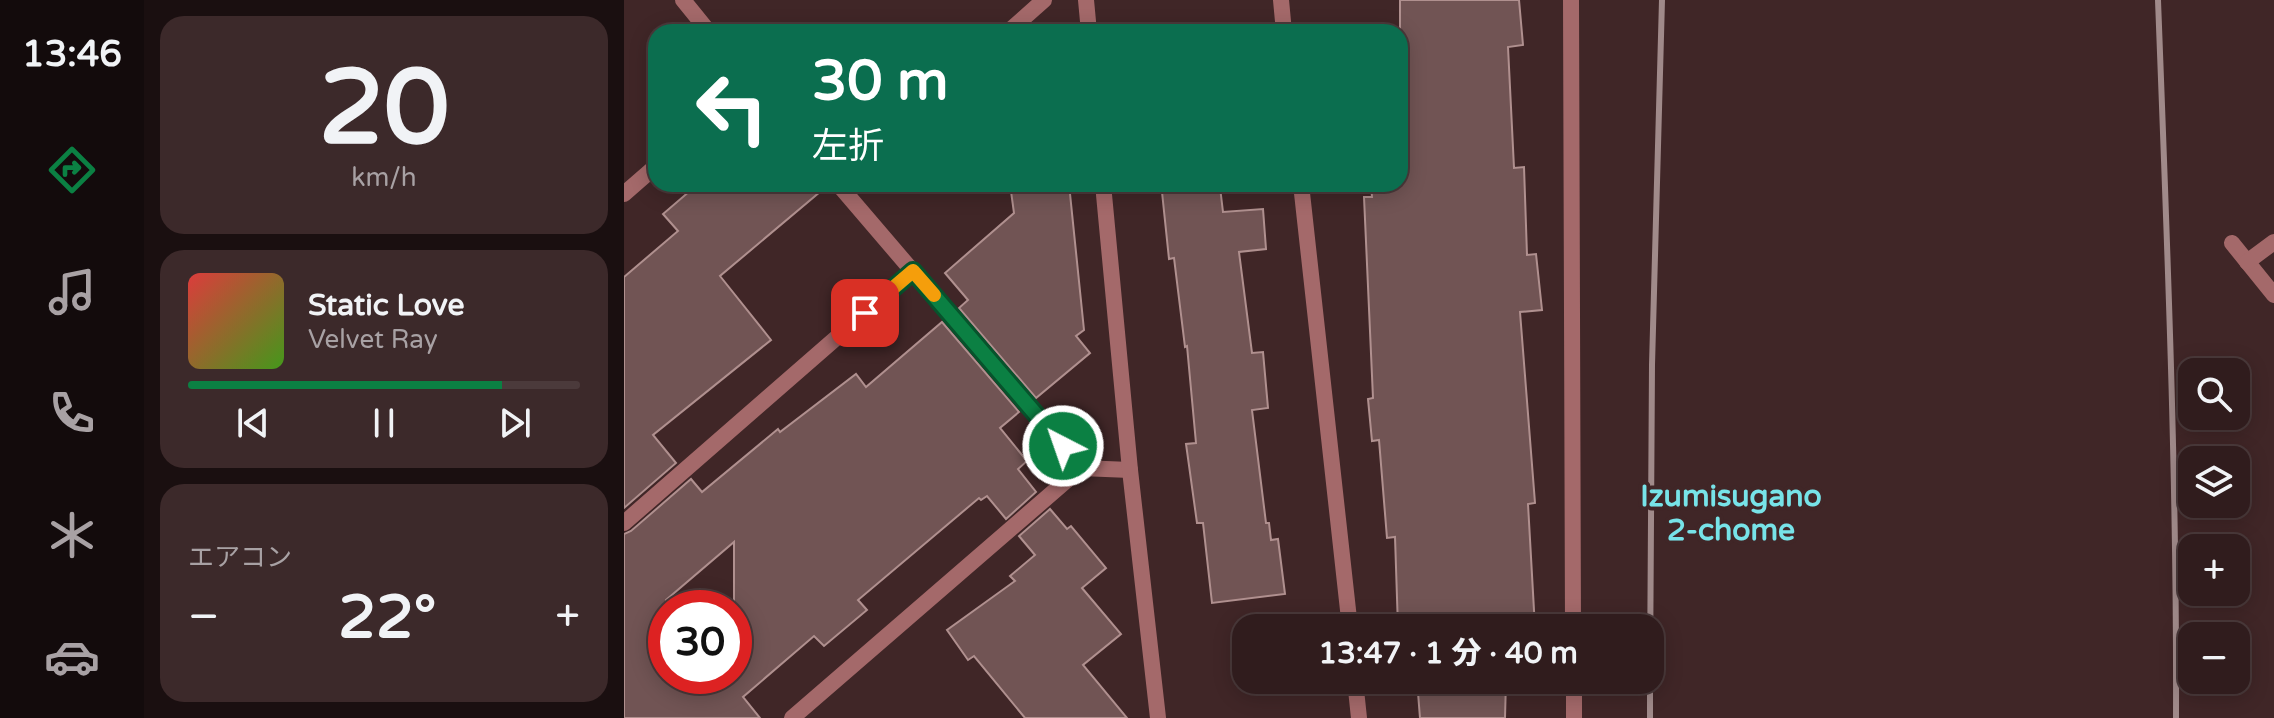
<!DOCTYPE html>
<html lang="ja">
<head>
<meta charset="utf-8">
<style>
  body { margin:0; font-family:"Varela Round","Noto Sans JP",sans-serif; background:#3c292a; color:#f1f3f6; height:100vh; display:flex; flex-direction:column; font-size:30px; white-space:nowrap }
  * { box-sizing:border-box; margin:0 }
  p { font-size:26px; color:#a8a1a4 }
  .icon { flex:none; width:44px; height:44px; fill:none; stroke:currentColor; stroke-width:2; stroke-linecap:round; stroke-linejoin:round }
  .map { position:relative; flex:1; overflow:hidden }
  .panel { display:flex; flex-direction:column; gap:16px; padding:16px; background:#1a0f10; width:480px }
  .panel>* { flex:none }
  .guide { position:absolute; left:24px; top:24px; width:760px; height:168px; border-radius:24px; box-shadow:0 4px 20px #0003,0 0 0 2px #4b3a3b; background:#0b6e4f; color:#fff; overflow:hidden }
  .buttons { position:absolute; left:1554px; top:358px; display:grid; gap:16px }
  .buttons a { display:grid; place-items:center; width:72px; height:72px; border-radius:16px; background:#301c1d; box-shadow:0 4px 20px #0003,0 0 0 2px #4b3a3b; font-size:40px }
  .speed { position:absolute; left:24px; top:590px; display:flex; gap:16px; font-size:40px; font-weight:700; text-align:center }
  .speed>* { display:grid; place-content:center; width:104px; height:104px; border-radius:50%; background:#301c1d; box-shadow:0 4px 20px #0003,0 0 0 2px #4b3a3b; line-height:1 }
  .speed .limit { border:12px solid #d22; background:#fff; color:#111 }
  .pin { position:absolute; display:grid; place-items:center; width:68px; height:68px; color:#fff; margin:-34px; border-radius:16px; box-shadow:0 4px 12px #0006 }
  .me { position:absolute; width:88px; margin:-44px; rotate:319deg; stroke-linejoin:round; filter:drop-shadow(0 0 6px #0008) }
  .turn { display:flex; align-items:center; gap:28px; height:168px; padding:0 32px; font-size:36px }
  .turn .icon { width:104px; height:104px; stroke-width:2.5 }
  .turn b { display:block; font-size:56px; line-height:68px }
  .big { font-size:60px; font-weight:800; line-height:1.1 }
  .panel .card { flex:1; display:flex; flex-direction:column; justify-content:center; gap:12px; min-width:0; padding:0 28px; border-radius:24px; background:#3c292a }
  .panel .dial { align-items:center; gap:0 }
  .dial b { font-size:104px; line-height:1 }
  .song { display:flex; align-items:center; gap:24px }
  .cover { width:96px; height:96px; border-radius:12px; background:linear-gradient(135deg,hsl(0 70% 55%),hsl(100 70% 35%)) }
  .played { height:8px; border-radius:4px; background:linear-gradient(90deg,#0b8043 80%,#4b3a3b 80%) }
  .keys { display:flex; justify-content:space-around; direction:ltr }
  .heat { display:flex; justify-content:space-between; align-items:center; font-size:44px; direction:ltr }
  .trip { position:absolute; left:608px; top:614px; width:432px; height:80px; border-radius:24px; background:#301c1d; box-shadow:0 4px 20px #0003,0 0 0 2px #4b3a3b; font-weight:800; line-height:80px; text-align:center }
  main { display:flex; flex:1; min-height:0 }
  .dock { display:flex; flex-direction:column; width:144px; justify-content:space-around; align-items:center; background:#130b0c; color:#a8a1a4 }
  .dock .icon { width:56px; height:56px }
  .dock .selected { color:#0b8043 }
  .dock b { font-size:36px; color:#f1f3f6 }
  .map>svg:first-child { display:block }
  .building { fill:#715454; stroke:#b0908f; stroke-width:2; fill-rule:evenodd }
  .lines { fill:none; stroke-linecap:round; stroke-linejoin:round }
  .street { stroke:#a4696a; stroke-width:16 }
  .rail { stroke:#a08a8a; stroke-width:6 }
  .route-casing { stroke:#07532c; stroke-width:20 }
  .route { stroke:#0b8043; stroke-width:14 }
  .slow { stroke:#f59e0b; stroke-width:14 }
  .labels { text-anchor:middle; stroke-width:8; stroke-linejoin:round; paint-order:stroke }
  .neighbourhood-label { font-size:30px; font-weight:bold; fill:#77e3e8; stroke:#402627 }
</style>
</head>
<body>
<main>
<nav class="dock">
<b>13:46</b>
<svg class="icon selected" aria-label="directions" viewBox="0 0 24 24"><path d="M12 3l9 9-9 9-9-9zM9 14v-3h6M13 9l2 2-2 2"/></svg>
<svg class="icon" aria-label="music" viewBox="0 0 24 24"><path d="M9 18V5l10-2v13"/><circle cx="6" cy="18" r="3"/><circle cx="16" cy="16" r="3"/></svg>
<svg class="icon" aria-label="phone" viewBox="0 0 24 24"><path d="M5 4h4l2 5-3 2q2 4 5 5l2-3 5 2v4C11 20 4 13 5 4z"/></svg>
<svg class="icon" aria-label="climate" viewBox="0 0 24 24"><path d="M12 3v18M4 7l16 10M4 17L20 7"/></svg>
<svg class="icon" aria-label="car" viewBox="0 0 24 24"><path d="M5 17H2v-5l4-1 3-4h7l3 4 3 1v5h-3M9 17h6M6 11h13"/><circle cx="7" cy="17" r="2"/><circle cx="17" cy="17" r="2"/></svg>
</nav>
<section class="panel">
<div class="card dial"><b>20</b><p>km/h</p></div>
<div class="card">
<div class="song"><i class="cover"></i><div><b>Static Love</b><p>Velvet Ray</p></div></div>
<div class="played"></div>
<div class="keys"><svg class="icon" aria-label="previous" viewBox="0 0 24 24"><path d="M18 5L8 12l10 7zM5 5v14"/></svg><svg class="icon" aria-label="pause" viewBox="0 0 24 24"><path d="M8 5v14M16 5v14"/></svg><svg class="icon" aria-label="next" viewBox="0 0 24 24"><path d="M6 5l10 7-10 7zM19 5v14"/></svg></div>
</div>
<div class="card"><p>エアコン</p>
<div class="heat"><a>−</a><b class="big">22°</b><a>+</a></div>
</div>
</section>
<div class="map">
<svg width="1650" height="718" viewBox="0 0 1650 718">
  <rect width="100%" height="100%" fill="#402627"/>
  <g class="building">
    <polygon points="776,0 895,0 899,45 884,47 890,168 900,167 903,255 912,254 918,310 896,312 911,503 904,504 911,628 774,628 771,537 763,538 755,440 748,441 744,399 749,398 740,197 748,197 747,184 776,184"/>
    <polygon points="74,184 203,184 203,186 96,276 147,340 29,435 52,463 0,508 0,277 54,231 39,214"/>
    <polygon points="386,184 445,184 460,330 452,336 466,353 412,398 335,308 344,300 321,273 390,213"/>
    <polygon points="596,187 599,212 639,209 642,249 615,252 628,353 639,352 644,408 628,410 642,523 645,523 647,540 654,539 661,594 588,603 579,523 573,523 562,444 572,443 563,346 561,347 550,258 545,259 538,192"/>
    <path d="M318 322 395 412 376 428 403 461 394 469 412 492 382 519 363 496 357 500 355 498 234 600 243 610 200 646 190 636 119 697 136 718H0V534L7 531 67 479 78 492 154 429 156 432 232 374 242 387ZM110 542V676H42V600Z"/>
    <polygon points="426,509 443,529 447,526 482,568 458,588 497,634 459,665 503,718 401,718 350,656 344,660 323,630 391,581 386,576 411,555 395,536"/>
    <polygon points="793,680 882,680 881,718 796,718"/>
  </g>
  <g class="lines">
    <g class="street">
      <polyline points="59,0 85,32"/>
      <polyline points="462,0 465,32"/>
      <polyline points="657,0 660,32"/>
      <polyline points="947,0 949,628"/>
      <polyline points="384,32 420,0"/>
      <polyline points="214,184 457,468 506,470"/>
      <polyline points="479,184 506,470 534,718"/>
      <polyline points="677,184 726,628"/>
      <polyline points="0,194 32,166"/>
      <polyline points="1608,243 1650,295"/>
      <polyline points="1623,262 1650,242"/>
      <polyline points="0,523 289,271"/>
      <polyline points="731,680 735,718"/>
      <polyline points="950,680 950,718"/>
      <polyline points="168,718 457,468"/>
    </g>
    <g class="rail">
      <path d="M1534 0C1543 239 1553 478 1552 718"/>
      <polyline points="1026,675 1028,365 1038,0"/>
      <polyline points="1026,718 1026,680"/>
    </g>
  </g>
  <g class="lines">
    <g class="route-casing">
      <polyline id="route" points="241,313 289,271 439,446"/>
    </g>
    <use href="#route" class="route"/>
    <polyline class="slow" points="269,288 289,271 310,295"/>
  </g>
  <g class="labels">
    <g class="neighbourhood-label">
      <text x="1107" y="506">Izumisugano<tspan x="1107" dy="34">2-chome</tspan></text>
    </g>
  </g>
</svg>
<div class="buttons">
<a><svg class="icon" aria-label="search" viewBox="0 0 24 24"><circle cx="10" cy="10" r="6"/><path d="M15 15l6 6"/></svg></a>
<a><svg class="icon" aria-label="layers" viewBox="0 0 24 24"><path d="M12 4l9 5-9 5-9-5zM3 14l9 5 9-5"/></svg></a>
<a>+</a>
<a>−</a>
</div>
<div class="speed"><div class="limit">30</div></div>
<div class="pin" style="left:241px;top:313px;background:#d93025"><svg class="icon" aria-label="arrive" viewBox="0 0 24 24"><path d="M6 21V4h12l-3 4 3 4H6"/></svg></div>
<svg class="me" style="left:439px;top:446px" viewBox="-20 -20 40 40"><circle r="17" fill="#0b8043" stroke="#fff" stroke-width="3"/><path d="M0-11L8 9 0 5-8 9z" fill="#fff"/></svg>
<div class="trip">13:47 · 1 分 · 40 m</div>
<div class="guide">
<div class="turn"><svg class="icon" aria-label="left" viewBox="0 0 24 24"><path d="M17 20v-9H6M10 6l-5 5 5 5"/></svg><div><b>30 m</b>左折</div></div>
</div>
</div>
</main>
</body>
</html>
